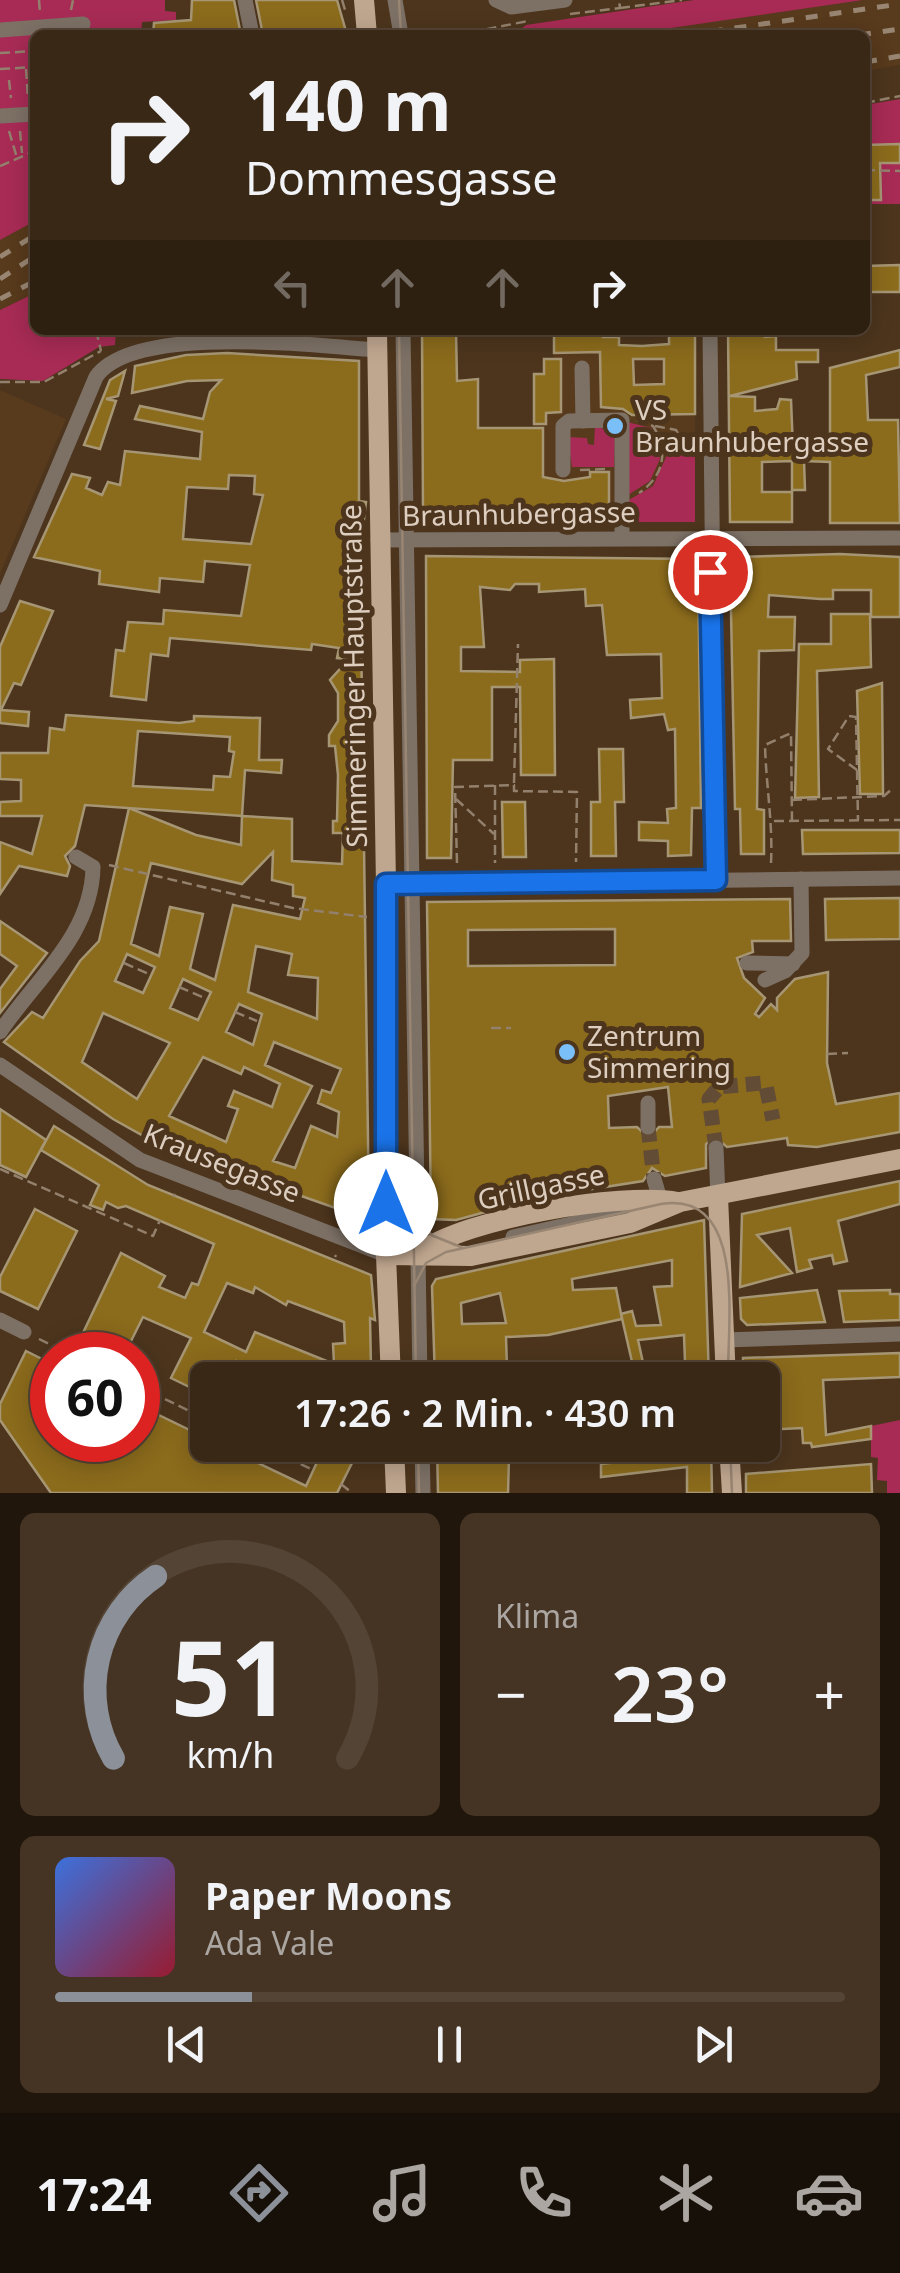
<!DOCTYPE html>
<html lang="de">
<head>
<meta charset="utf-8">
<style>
  body { margin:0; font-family:"Noto Sans",sans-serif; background:#453423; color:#f1f3f6; height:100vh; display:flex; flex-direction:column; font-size:38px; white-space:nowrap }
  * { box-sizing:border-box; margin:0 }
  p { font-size:32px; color:#aba6a1 }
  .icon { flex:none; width:55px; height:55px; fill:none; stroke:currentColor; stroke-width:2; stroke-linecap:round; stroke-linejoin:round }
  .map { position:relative; height:1493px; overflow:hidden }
  .side { display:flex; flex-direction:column; gap:20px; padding:20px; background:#20160c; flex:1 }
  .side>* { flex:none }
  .hud { position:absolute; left:30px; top:30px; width:840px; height:305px; border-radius:15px; box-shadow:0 5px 25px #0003,0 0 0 2px #544435; background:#3a2816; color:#f1f3f6; overflow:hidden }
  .speed { position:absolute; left:30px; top:1332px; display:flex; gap:20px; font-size:50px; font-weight:700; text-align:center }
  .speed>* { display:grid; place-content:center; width:130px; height:130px; border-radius:50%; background:#3a2816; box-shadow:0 5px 25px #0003,0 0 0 2px #544435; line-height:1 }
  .speed .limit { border:15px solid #d22; background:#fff; color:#111 }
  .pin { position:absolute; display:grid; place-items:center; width:85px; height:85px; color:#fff; margin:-42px; border:5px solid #fff; border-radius:50%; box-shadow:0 2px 10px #0007 }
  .me { position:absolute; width:110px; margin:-55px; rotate:0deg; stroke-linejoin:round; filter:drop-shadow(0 0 8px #0008) }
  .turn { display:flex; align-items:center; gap:35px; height:210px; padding:0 50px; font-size:45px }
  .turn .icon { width:130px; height:130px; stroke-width:2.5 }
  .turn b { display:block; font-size:70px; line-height:85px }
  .lanes { display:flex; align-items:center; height:95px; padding:0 50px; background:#0003; justify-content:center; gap:50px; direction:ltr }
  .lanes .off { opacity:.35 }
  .big { font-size:75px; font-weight:600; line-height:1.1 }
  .side .tile { flex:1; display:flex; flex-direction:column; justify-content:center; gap:15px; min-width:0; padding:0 35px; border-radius:15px; background:#453423 }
  .side .dial { align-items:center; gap:0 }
  .dial svg { height:260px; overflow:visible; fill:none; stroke:#544435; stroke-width:7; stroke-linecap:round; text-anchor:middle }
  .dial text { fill:#f1f3f6; stroke:none }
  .song { display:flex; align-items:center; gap:30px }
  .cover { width:120px; height:120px; border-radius:15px; background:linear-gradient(135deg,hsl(220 70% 55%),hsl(350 70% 35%)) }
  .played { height:10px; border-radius:5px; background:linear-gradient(90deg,#8c9099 25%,#544435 25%) }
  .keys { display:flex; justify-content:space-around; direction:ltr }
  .heat { display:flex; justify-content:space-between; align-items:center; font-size:55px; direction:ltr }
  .side .tiles { flex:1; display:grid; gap:20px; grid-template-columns:1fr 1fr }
  .tile:last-child { grid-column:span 2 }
  .trip { position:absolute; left:190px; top:1362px; width:590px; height:100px; border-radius:15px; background:#3a2816; box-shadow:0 5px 25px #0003,0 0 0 2px #544435; font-weight:600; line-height:100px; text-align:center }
  .dock { display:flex; height:160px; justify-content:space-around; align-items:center; background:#171009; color:#aba6a1 }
  .dock .icon { width:70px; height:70px }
  .dock .selected { color:#8c9099 }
  .dock b { font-size:45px; color:#f1f3f6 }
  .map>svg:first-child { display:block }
  .built { fill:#583a1c }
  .green { fill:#a72b55 }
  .building { fill:#8b6b1c; stroke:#a69674; stroke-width:2.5; fill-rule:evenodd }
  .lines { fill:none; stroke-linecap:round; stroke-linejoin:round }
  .minor-tunnel { stroke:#634c35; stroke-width:15; stroke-dasharray:15 8; stroke-linecap:butt }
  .path { stroke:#93806d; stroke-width:2.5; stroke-dasharray:10 5; stroke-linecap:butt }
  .minor { stroke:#7d7166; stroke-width:15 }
  .major { stroke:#bfa68f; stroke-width:20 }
  .tram { stroke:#988572; stroke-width:2.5 }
  .rail { stroke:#988572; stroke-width:5; stroke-dasharray:12 12; stroke-linecap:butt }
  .route-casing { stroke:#114b97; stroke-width:25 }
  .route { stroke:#1a73e8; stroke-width:18 }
  .poi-dot { fill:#7abff8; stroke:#4d351d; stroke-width:4 }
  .labels { text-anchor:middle; stroke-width:10; stroke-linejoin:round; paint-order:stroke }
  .poi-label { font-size:28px; fill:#ddcec0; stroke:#4d351d; text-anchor:start }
  .street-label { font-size:28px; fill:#ddcec0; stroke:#4d351d }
</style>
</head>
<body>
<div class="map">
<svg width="900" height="1493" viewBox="0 0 900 1493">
  <rect width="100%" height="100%" fill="#4d351d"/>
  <g class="built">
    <polygon points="863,0 900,0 900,65 865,71 865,35 623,35"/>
    <polygon points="35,221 35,293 0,310 0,240"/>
    <polygon points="603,331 604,337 619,337 620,345 642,346 643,359 695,357 695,522 516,523 520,428 534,427 534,374 544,373 544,359 554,358 553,332"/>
    <polygon points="0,390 66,419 0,574"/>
  </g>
  <g class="green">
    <polygon points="0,0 165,0 165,11 176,12 176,20 142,22 141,35 35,35 35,221 0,240"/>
    <polygon points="694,0 863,0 623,35 514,35 526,25"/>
    <polygon points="900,99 900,204 865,204 865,105"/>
    <polygon points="35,293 35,330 116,330 115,345 99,347 43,381 0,379 0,310"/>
    <polygon points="627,422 651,428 660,459 650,481 628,495"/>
    <polygon points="595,426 615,433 614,467 572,467 568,437 587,438 588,444 594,445"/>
    <polygon points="695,453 695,522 626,522 627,501 653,486 667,455"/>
    <polygon points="900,1420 900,1493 887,1493 887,1481 877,1480 878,1458 871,1457 871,1426"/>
  </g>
  <g class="building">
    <polygon points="192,0 234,0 241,35 153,35 154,23 191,20"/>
    <polygon points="256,0 337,0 347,35 263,35"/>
    <polygon points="900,144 900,163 880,163 881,200 865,200 865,145"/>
    <polygon points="900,265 900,292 865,292 865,266"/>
    <polygon points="422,330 456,330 457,381 478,379 478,428 543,428 543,477 564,481 590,477 590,472 609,472 609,513 423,511"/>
    <path d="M669 330H695V414L632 415 623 409 601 407 600 352 554 353V332L603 331V337H619V345L642 346 669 344ZM633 359H664V384L634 385Z"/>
    <polygon points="728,330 765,330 765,337 776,336 776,350 818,350 818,362 796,362 797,379 730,396 755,397 755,411 777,409 780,399 791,400 793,449 830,449 830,368 900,350 900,367 866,375 868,420 898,420 900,523 830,523 830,462 804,461 805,490 792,490 792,461 762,462 762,492 792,492 792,522 730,522"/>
    <path d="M227 353 359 361V501L366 502 360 553 369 1214 364 1218 165 1148 113 1119 4 1042 32 1012 43 1018 80 961 99 941 129 808 196 835 241 845 242 816 292 819V861L342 864 343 833H333V821H337L338 775 335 746H329V735L338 721V693L330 680 349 659 337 658 339 648 312 644 311 650 170 638 168 656 151 654 146 700 111 696 116 650 124 651 128 622 163 624 164 610 241 616 250 565 205 561 203 582 160 578 159 592 99 584 100 571 34 557 72 474 90 478 86 488 102 495 108 482 120 485 125 451 200 459 202 432 135 419 140 406 203 419 210 392 221 380 187 381 132 393 135 366 186 355ZM229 475 255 476 254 494 263 495 251 544 183 539 187 487 228 489ZM273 852 272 880 293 885V896L305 898 300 919 233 905 215 980 190 969 203 914 170 907 159 956 131 944 151 863 242 884ZM256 946 292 954 288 975 318 978 317 1019 248 992ZM127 954 155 967 143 993 115 981ZM183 979 211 992 198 1020 170 1008ZM239 1004 262 1014 253 1045 226 1032ZM103 1013 170 1043 137 1099 82 1062ZM274 1042 341 1069 331 1093 322 1090 318 1103 339 1112 337 1137 311 1126 295 1168 273 1161 312 1086 265 1065ZM203 1057 241 1074 244 1067 280 1084 272 1107 234 1091 228 1106 238 1109 226 1142 169 1116Z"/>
    <polygon points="544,359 561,359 561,412 546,413 546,424 534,424 534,374 544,374"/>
    <polygon points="125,371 118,396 106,399 116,401 100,449 84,445 110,380"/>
    <polygon points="840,554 900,557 900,617 871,617 871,590 833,590 833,599 820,599 769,595 768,617 795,617 794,650 759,651 757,809 764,810 764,854 741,854 740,809 735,809 730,562 735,557"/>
    <polygon points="426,556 698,559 701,808 692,808 691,855 668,856 668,841 639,840 639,822 668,823 667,809 676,808 675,729 668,730 664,714 631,718 630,700 662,698 661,654 607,655 602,605 586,606 585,589 539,592 539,584 515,584 510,590 480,587 484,647 461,647 461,671 520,672 520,660 554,659 555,775 521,775 520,687 492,687 492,760 453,760 451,858 427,858"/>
    <polygon points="20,601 53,611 21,685 14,683 1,710 29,712 28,726 0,723 0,647"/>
    <polygon points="831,614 870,614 871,667 817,671 819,797 795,798 799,644 831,644"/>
    <polygon points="882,683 883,794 860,794 857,691"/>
    <path d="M66 715 179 723 194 721V716L260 718 259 760H282L281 773 245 770 242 816 85 805 75 846 65 856 70 866 67 876 19 866 0 894V842L32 854 42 816H0V802L21 801V780L0 779V753H48L50 728 64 730ZM138 731 230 737 229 751 234 752 230 777 214 776 213 790 133 786Z"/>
    <polygon points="599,749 623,749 624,802 615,802 616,856 591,856 591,802 600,802"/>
    <polygon points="502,802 525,802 526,857 503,857"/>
    <polygon points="802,830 900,830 900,853 803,854"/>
    <polygon points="900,898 900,939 826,940 825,899"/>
    <path d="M790 899 791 941H752L753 952 737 958 744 978 765 998 755 1014 759 1017 771 1004 777 1010V998L795 979 828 972 827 1063 836 1104 900 1093V1132L817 1147 788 1145 787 1138 727 1147 715 1137 706 1144V1168L665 1176 652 1168 643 1181 541 1197 456 1220 431 1219 427 902ZM615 929V965L468 966V930ZM668 1087 672 1127H659L649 1138 637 1127 609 1128 608 1096Z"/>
    <polygon points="0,921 47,953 0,1013 0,989 17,966 0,954"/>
    <polygon points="0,1109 46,1140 26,1177 0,1165"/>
    <path d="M54 1126 148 1185 371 1275 375 1320 370 1318 371 1368H377V1380H276L236 1361 228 1380H208V1396L171 1378 191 1338 143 1317 125 1353 83 1333 121 1253 165 1276 159 1287 185 1298 192 1283 198 1285 214 1244 126 1206 118 1208 106 1202 103 1210 90 1205 99 1185 41 1150ZM227 1283 253 1293 255 1287 286 1305 288 1301 344 1322 345 1343 333 1344 334 1364 255 1332 246 1352 204 1332Z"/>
    <polygon points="900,1181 900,1204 838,1221 847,1261 834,1264 832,1255 809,1260 812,1268 797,1272 790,1228 757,1235 792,1273 740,1287 742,1214"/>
    <polygon points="35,1209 77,1231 38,1309 0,1291 0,1277"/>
    <path d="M704 1220 709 1380H684V1374L660 1377 659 1364 685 1362 684 1335 638 1340 644 1367 633 1366 621 1314 632 1311 636 1326 661 1325 654 1287 672 1286V1260L572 1279 573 1290 616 1288 622 1319 548 1335 506 1337 507 1368 517 1367 518 1380H435L432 1286 436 1279ZM500 1293 506 1323 462 1324 461 1303Z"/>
    <polygon points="817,1290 825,1322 747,1325 741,1319 740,1298"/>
    <polygon points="890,1290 890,1294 900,1294 900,1320 844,1322 839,1291"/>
    <polygon points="26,1351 52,1364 52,1440 138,1440 138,1405 208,1439 208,1445 220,1445 306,1486 325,1445 361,1445 337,1493 51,1493 0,1420 0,1404"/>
    <polygon points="900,1353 900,1377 823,1380 826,1435 871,1426 871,1439 812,1447 811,1443 803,1443 802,1428 762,1430 762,1380 743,1380 743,1358"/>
    <polygon points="437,1445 481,1445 482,1453 509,1457 508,1493 438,1493"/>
    <polygon points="711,1445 712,1493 687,1493 687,1467 601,1477 601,1464 636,1460 638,1446"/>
    <polygon points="871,1464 872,1493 746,1493 746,1474"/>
  </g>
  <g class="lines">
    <g class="minor-tunnel">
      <polyline points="648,1127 654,1179"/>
      <polyline points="716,1148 709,1099 719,1087 762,1083 766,1086 773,1120"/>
    </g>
    <g class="path">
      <polyline points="39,0 40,13"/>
      <polyline points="342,0 346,13"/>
      <polyline points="620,8 682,0"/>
      <polyline points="71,10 73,0"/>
      <polyline points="570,14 620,8 619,0"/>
      <polyline points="457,35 528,21"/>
      <polyline points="0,53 35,51"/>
      <polyline points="0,69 35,67"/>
      <polyline points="26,69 28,99"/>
      <polyline points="9,80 11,98"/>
      <polyline points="865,103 900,96"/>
      <polyline points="9,131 17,158"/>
      <polyline points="20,131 22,153"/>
      <polyline points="0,166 35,151"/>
      <polyline points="865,170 900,171"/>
      <polyline points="96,330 101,351"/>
      <polyline points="0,382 44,382 101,351"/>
      <path d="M637 420 653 426C669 452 664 476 639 493"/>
      <polyline points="655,426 676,430 687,449"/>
      <polyline points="667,452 698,449"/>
      <polyline points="580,470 607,469"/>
      <polyline points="857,770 828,749 849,716 856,717 858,820"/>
      <polyline points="514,783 518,644"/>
      <polyline points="495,785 495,863"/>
      <polyline points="456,799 494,834"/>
      <polyline points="792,800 884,796 893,788"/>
      <polyline points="774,821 900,820"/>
      <polyline points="457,863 455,787 514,785 514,791 577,792 576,862"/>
      <path d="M771 863C773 823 766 785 765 745L791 733 792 821"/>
      <polyline points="109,865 293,908 367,917"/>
      <polyline points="124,963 151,975"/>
      <polyline points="179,987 207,999"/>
      <polyline points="235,1012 257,1021"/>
      <polyline points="491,1028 511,1028"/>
      <polyline points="827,1054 848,1053"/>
      <polyline points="0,1169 153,1236 160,1220"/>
      <polyline points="486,1194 488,1207"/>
      <polyline points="173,1197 175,1194"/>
      <polyline points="335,1257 336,1255"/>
      <polyline points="39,1339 72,1355"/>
      <polyline points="138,1386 208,1420"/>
      <polyline points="260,1445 313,1470"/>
      <polyline points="341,1484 352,1493"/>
    </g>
    <g class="minor">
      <polyline points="245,0 252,35"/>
      <polyline points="395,0 401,35"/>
      <polyline points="496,0 511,7 565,0"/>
      <polyline points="0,30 83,24"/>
      <polyline points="0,116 35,114"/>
      <polyline points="403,330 420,1380"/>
      <polyline points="710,330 716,880"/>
      <polyline points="582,368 583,421"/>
      <polyline points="563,470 563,426 569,421 622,420 622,538"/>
      <polyline points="378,540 900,538"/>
      <path d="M0 605 96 377C133 323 317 346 378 350"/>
      <polyline points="404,884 900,878"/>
      <polyline points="747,963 793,964"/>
      <polyline points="765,980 785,971 802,953 801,879"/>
      <path d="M0 1032C35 980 92 935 93 867L76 857"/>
      <polyline points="0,1065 140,1160 386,1255"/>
      <polyline points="648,1103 648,1127"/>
      <polyline points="716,1148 718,1197"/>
      <polyline points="654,1179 662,1206"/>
      <polyline points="513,1237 651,1206"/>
      <polyline points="0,1320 24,1332"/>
      <polyline points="724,1340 900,1334"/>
      <polyline points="422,1445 423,1493"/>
    </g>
    <g class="major">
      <polyline points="364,0 367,35"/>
      <polyline points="377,330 386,885 386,1255 391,1380"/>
      <polyline points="718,1197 726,1380"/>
      <path d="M419 1253C466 1218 620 1192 678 1202"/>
      <polyline points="386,1255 471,1256 630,1223 680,1202 900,1159"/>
      <polyline points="394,1445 396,1493"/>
      <polyline points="729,1445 732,1493"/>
    </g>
    <g class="tram">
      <polyline points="399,0 401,35"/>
      <polyline points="399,330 416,1380"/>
      <polyline points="418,1205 431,1235 461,1247"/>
      <path d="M414 1286 426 1263 446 1252 661 1204C748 1190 727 1325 728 1380"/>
      <polyline points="418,1445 419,1493"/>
      <polyline points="730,1445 732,1493"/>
    </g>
    <g class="rail">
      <polyline points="687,35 900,4"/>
      <polyline points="859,35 900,29"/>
      <polyline points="865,62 900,56"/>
      <polyline points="0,257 35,235"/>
      <polyline points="0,279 35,256"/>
      <polyline points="0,299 35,281"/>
    </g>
  </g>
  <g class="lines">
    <g class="route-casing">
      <polyline id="route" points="386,1204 386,884 716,880 710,572"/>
    </g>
    <use href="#route" class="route"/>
  </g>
  <g class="poi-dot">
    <circle cx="615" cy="426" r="10"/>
    <circle cx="567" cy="1052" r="10"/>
  </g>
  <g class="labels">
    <g class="poi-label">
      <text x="635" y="420">VS<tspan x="635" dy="32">Braunhubergasse</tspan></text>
      <text x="587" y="1046">Zentrum<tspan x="587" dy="32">Simmering</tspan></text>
    </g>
    <g class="street-label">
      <text transform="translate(519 514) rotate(-1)" y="10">Braunhubergasse</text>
      <text transform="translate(354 676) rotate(-91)" y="10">Simmeringer Hauptstraße</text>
      <text transform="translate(222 1163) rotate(22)" y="10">Krausegasse</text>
      <text transform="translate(541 1187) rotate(-12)" y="10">Grillgasse</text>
    </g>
  </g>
</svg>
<div class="speed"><div class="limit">60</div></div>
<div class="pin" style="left:710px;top:572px;background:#d93025"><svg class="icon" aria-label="arrive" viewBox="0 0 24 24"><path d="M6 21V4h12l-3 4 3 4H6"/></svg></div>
<svg class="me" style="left:386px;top:1204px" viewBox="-20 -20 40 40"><circle r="19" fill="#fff"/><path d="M0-13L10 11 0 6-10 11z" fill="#1a73e8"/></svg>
<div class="trip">17:26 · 2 Min. · 430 m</div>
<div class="hud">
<div class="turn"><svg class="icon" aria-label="right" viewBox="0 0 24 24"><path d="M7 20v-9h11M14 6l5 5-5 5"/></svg><div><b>140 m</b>Dommesgasse</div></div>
<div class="lanes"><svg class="icon off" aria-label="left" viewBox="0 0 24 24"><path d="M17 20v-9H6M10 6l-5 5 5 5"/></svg><svg class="icon off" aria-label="ahead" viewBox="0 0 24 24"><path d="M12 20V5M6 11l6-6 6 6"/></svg><svg class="icon off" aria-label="ahead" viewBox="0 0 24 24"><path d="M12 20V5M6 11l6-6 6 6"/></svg><svg class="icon" aria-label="right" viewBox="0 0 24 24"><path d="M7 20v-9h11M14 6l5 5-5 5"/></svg></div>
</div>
</div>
<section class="side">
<div class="tiles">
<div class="tile dial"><svg viewBox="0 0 100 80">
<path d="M14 69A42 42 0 1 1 86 69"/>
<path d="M14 69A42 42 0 0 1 27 13" stroke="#8c9099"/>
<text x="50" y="56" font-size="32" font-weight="700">51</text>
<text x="50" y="72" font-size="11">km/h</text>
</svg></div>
<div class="tile"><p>Klima</p>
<div class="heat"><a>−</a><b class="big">23°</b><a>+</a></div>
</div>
<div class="tile">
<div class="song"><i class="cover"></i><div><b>Paper Moons</b><p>Ada Vale</p></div></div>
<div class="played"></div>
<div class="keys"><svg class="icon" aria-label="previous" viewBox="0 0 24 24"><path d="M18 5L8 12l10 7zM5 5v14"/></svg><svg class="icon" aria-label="pause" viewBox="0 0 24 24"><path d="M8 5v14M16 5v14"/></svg><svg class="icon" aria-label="next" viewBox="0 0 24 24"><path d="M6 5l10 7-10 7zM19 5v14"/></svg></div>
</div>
</div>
</section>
<nav class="dock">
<b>17:24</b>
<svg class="icon selected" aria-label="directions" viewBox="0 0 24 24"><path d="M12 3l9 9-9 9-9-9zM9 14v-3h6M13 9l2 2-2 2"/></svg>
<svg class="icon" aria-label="music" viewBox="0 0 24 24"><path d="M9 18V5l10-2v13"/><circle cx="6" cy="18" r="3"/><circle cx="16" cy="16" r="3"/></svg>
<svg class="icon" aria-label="phone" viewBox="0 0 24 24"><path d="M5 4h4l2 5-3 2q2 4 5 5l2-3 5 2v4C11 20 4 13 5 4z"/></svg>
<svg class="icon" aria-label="climate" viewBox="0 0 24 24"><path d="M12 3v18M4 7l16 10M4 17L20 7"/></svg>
<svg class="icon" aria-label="car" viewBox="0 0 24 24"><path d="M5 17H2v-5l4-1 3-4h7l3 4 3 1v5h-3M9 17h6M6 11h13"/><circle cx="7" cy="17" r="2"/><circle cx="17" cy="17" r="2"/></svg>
</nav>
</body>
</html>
